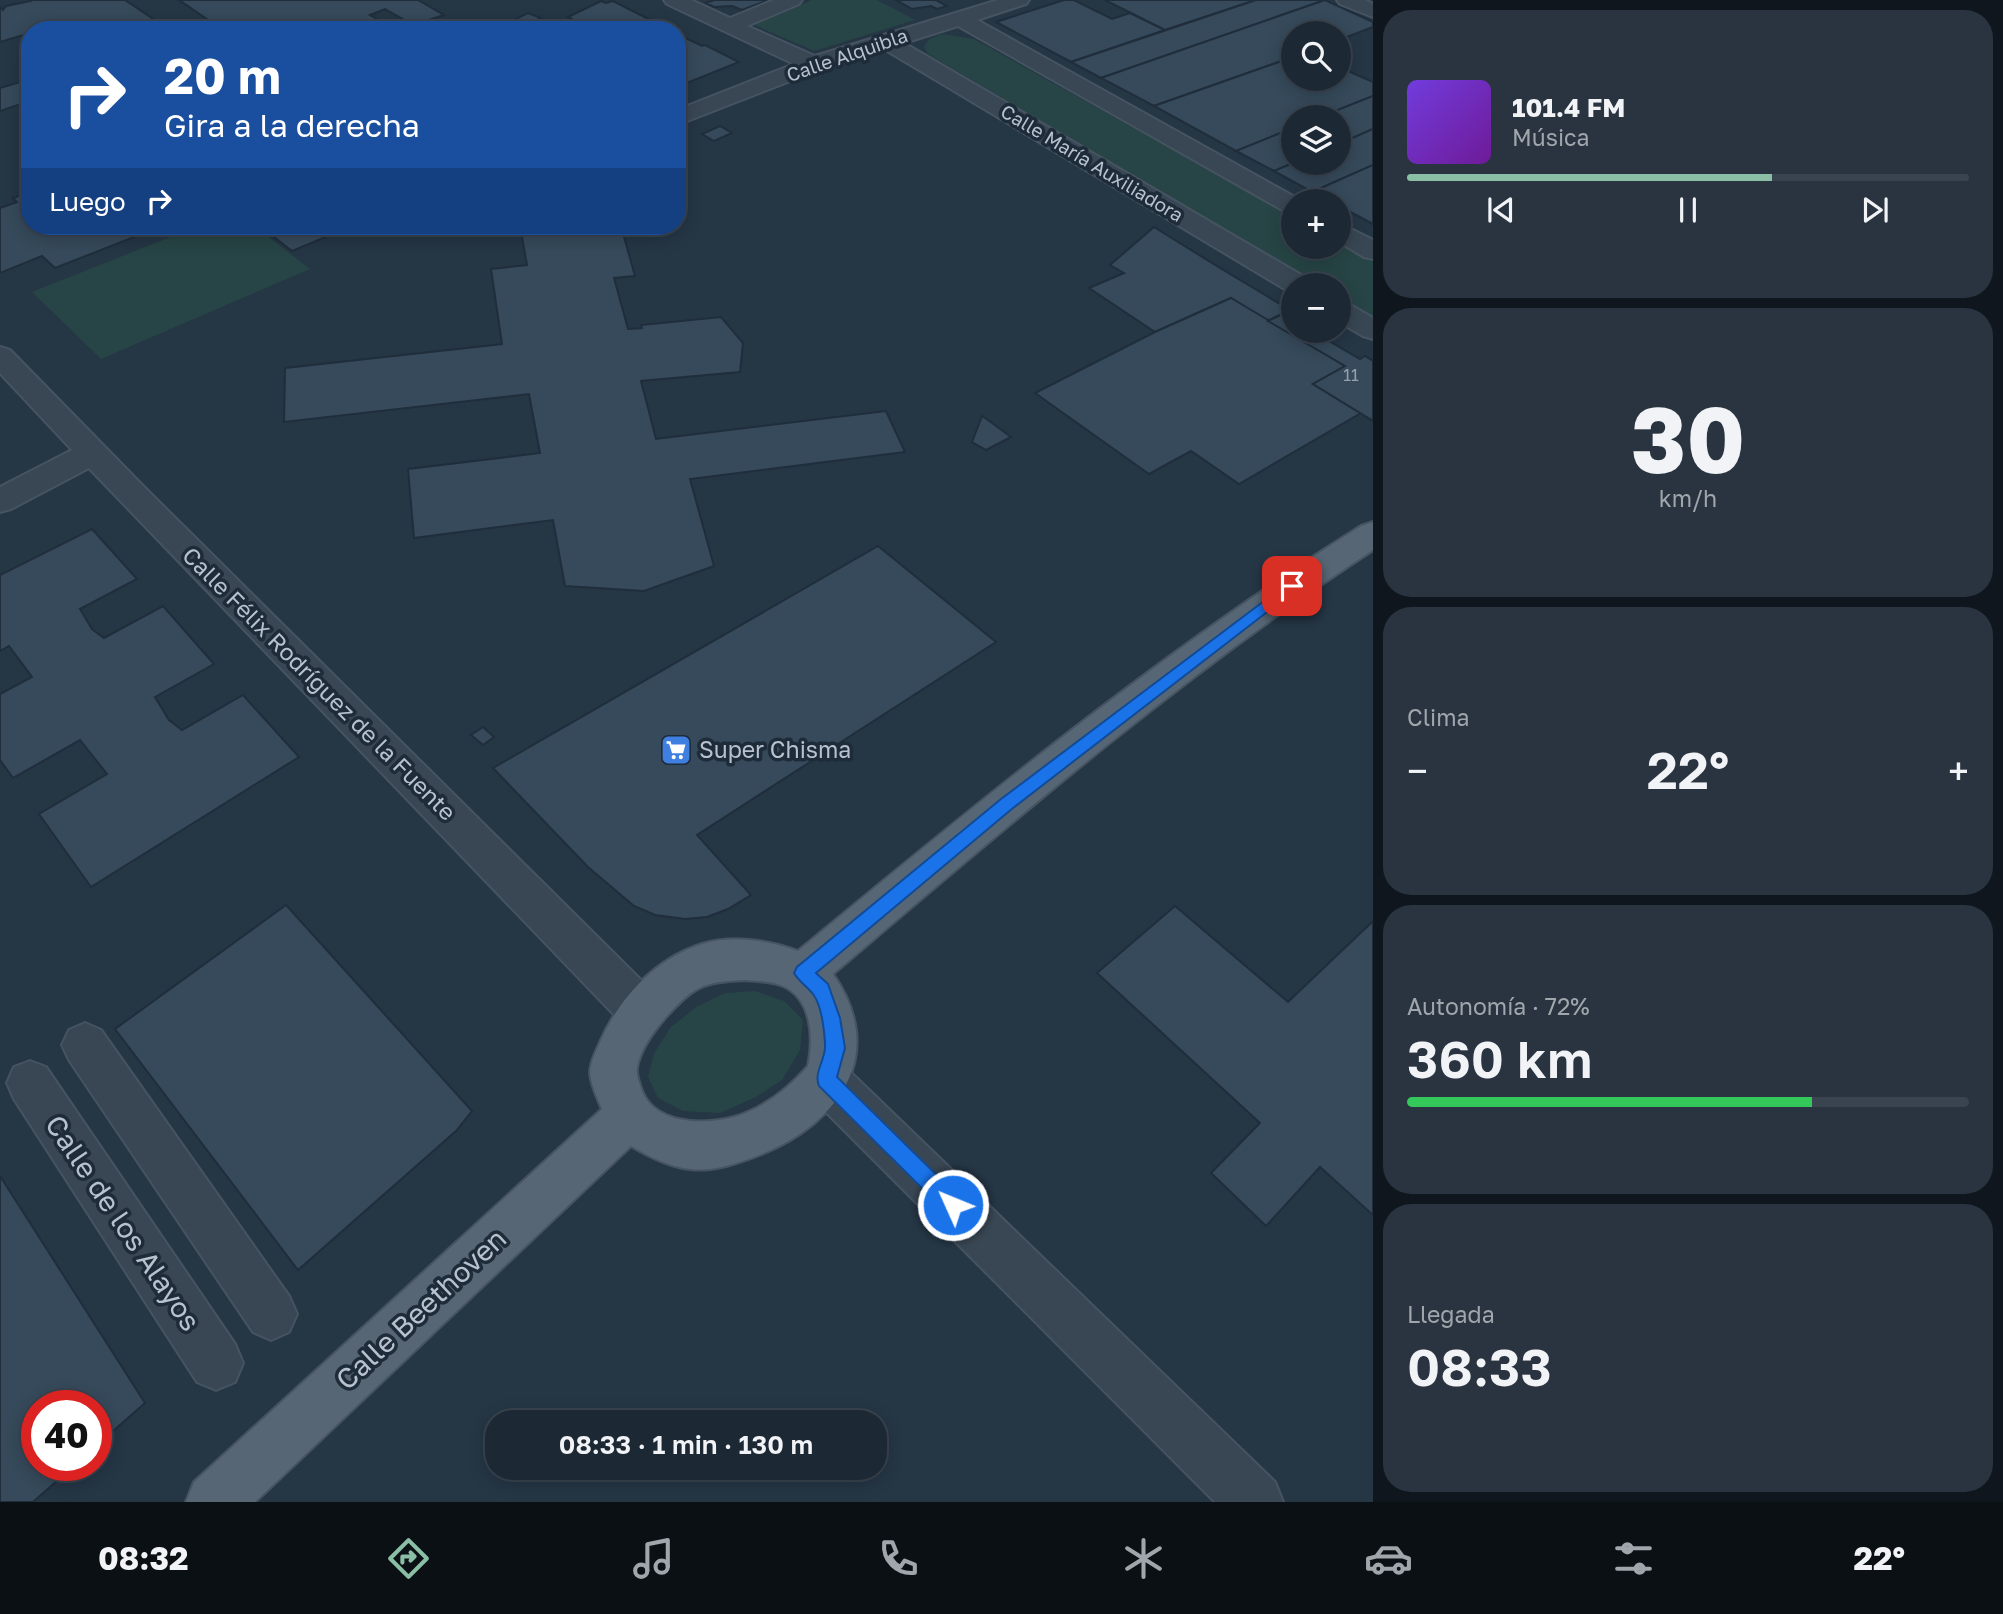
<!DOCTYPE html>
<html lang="es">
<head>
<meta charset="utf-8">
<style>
  body { margin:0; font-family:"Golos Text",sans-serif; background:#293440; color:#f1f3f6; height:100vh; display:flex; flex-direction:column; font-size:26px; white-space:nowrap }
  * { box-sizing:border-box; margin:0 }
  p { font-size:23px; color:#a0a6ac }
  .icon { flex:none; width:38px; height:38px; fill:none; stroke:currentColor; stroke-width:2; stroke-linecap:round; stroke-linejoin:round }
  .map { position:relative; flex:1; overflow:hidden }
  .drawer { display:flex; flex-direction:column; gap:10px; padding:10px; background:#0f161d; width:630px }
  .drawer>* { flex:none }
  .top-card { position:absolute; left:21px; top:21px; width:665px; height:214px; border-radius:28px; box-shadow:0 4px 18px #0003,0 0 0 2px #3a444f; background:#1a4fa0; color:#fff; overflow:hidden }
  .controls { position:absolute; left:1281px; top:21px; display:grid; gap:14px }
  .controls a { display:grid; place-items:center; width:70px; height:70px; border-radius:50%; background:#1c2834; box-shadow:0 4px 18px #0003,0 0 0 2px #3a444f; font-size:35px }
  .speed { position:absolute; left:21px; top:1390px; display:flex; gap:14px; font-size:35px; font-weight:700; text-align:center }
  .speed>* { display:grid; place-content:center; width:91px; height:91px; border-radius:50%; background:#1c2834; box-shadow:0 4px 18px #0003,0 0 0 2px #3a444f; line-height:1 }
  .speed .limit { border:10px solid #d22; background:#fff; color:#111 }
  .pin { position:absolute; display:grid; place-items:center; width:60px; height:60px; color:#fff; margin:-30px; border-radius:14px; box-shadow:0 4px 10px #0006 }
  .me { position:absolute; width:77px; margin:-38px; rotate:314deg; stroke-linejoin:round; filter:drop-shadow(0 0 5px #0008) }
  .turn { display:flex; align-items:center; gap:24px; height:147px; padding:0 28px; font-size:32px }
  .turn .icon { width:91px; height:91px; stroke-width:2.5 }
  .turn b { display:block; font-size:49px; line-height:60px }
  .then { display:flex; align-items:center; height:66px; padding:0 28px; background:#0003; gap:14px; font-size:26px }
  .big { font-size:52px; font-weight:600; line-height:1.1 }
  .drawer .widget { flex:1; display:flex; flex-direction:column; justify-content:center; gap:10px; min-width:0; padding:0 24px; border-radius:28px; background:#293440 }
  .drawer .dial { align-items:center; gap:0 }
  .dial b { font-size:91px; line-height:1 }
  .song { display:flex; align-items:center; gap:21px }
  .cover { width:84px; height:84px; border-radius:10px; background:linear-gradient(135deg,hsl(260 70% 55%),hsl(280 70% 35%)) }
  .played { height:7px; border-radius:4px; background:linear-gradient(90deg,#8abfa5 65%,#3a444f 65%) }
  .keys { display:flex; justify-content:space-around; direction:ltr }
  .heat { display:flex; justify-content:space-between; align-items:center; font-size:38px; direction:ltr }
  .charge { height:10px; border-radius:5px; background:linear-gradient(90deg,#34c759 72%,#3a444f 0) }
  .trip { position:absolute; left:485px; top:1410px; width:402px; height:70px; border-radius:28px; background:#1c2834; box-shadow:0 4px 18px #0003,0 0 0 2px #3a444f; font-weight:600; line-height:70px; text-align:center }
  .tabs { display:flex; height:112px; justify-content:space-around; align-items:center; background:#0b1015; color:#a0a6ac }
  .tabs .icon { width:49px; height:49px }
  .tabs .active { color:#8abfa5 }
  .tabs b { font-size:32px; color:#f1f3f6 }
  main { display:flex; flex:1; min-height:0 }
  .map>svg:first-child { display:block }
  .green { fill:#274546 }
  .building { fill:#364a5b; stroke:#202e3c; stroke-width:2 }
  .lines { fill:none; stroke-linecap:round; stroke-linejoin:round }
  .minor-casing { stroke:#465361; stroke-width:4 }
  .major-casing { stroke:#465361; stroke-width:4 }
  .minor { fill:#394754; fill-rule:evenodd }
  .major { fill:#576674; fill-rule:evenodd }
  .route { fill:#1a73e8; stroke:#114b97; stroke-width:2 }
  .labels { text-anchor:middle; stroke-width:7; stroke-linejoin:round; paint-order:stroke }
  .far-number-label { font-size:16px; fill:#95a2b0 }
  .far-street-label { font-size:19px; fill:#b7c2ce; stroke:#1e2c3a }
  .street-label { font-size:23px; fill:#b7c2ce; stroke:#1e2c3a }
  .poi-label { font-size:23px; fill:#b7c2ce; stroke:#1e2c3a; text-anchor:start }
  .near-street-label { font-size:28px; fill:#b7c2ce; stroke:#1e2c3a }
</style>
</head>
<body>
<main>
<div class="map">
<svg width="1373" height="1502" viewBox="0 0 1373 1502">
  <rect width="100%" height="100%" fill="#253645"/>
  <g class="green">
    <polygon points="812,0 877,0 915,20 814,51 754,25"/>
    <polygon points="942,34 974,39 1293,217 1293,247 1339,247 1339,242 1373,261 1373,317 1339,297 1339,285 1319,285 928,54 924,46 930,39"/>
    <polygon points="198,226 254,226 310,269 101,359 32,292"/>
    <polygon points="755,991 784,1001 803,1020 800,1050 782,1080 756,1097 720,1113 683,1111 658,1098 648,1077 654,1054 670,1028 696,1007 725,993"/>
  </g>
  <g class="building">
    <polygon points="28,0 125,0 162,25 148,30 69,30 60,23 30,30 30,33 0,42 0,7 3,10 6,6 30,1"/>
    <polygon points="179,0 418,0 444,15 413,25 385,9 370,15 395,30 223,30"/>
    <polygon points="714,0 765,0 766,1 742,10 732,6 714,7 706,3"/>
    <polygon points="896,0 936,0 947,6 937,9 931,6 912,9"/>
    <polygon points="1064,0 1074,0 1112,19 1130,13 1165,30 1071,62 996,22"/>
    <polygon points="1105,0 1256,0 1165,30"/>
    <polygon points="1256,0 1325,0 1101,78 1071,62"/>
    <polygon points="1325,0 1373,22 1373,27 1339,40 1339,33 1293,33 1293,57 1154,106 1101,78"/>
    <polygon points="601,1 606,3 613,1 670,30 592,30 568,17"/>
    <polygon points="528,13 541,18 517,30 494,30"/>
    <polygon points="677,34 702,46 705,45 739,62 677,87"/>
    <polygon points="1293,57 1293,79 1339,79 1339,67 1373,82 1373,96 1320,117 1293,117 1293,128 1236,151 1154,106"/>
    <polygon points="30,79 30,101 0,111 0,88"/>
    <polygon points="1373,96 1373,129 1339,144 1339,117 1320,117"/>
    <polygon points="720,126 732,133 714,141 702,134"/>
    <polygon points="1293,128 1293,163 1274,171 1236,151"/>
    <polygon points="1373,129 1373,165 1312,192 1274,171 1293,163 1339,163 1339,144"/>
    <polygon points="1373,165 1373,224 1339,206 1339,201 1330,201 1312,192"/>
    <polygon points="30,192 30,226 162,226 55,268 42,256 0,273 0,208 17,202 13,198"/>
    <polygon points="260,226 352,226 292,251"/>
    <polygon points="520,226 621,226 635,276 614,278 628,329 642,328 641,325 721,317 743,343 740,372 641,381 656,439 886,411 905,452 690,479 714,566 644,591 565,586 553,520 414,538 408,469 540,453 529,394 284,422 285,368 502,344 491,269 527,265"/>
    <polygon points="1154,227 1220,268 1290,310 1267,321 1231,298 1155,332 1089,288 1124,273 1110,265"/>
    <polygon points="1231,298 1345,366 1313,384 1361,413 1239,484 1191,451 1149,474 1035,393 1155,332"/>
    <polygon points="1283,314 1293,320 1293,331 1312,331 1360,359 1365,356 1373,361 1373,421 1313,384 1345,366 1268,321"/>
    <polygon points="982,416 988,420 1011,437 986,450 972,442"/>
    <polygon points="92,529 137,579 80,609 92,629 104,638 163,606 214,664 155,697 169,720 182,730 243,695 299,757 91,887 39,814 107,774 80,740 13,778 0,760 0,694 32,677 9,646 0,651 0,575"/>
    <polygon points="878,546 996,642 697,835 751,895 728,909 707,917 685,919 655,915 634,906 588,867 493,768"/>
    <polygon points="483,727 494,737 483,745 471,735"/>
    <polygon points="286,905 472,1111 456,1131 298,1270 115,1029"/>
    <polygon points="1175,906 1288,1002 1373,921 1373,1215 1320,1167 1266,1226 1211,1173 1260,1123 1097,973"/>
    <polygon points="0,1176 145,1403 96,1446 96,1405 37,1405 37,1465 75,1465 33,1502 0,1502"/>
  </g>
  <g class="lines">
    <g class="minor-casing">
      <g id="minor">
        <polygon points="664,0 691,0 730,18 774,0 802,0 799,4 747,26 815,56 998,0 1029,0 1026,4 977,20 1302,201 1293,201 1293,214 1284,211 958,26 904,43 1308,279 1312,285 1293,285 1293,292 1288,291 884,49 821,69 677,125 677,110 794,64 667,4"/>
        <polygon points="1337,0 1365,0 1373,4 1373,17 1340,4"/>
        <polygon points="1339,223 1373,240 1373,259 1364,257 1339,242"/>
        <polygon points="1339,302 1349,304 1373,318 1373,339 1363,336 1339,322"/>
        <polygon points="0,347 10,350 143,486 657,996 663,1011 657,1026 641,1032 625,1026 89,468 11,509 0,512 0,487 72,450 0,373"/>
        <polygon points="85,1023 101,1030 289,1296 297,1314 289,1332 271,1340 253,1332 69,1060 62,1045 69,1030"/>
        <polygon points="826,1058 842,1064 1275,1482 1283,1502 1215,1502 810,1096 803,1080 810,1064"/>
        <polygon points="30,1061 46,1067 235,1344 243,1363 235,1382 216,1390 197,1382 14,1099 7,1083 14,1067"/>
      </g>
    </g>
    <g class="major-casing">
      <path id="major" d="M1373 522V550C1182 675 1007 826 833 974 888 1054 840 1122 762 1154 739 1163 714 1172 690 1169 669 1167 648 1156 631 1146L255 1502H186L194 1482 602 1109C597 1098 591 1084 590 1073 590 1062 596 1051 600 1042 620 997 655 959 702 944 731 935 769 940 798 951 979 801 1162 651 1361 526ZM744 980C757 981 771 981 783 986 812 999 814 1038 808 1066 789 1088 764 1108 734 1117 704 1125 653 1125 641 1088 639 1082 636 1075 637 1068 640 1049 654 1031 666 1017 694 986 703 982 744 980Z"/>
    </g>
    <use href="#minor" class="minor"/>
    <use href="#major" class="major"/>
  </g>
  <path class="route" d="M1292 580 1299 586 1297 589 1013 808 816 973 828 984 840 1018 845 1048 837 1077 960 1198 963 1205 960 1212 953 1215 946 1212 819 1086C813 1072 827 1058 825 1043 824 1028 822 1006 813 994 807 986 799 982 794 973L797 967 1001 799Z"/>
  <defs>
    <g id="supermarket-square" transform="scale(1.575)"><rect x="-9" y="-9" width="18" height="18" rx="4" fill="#3f7fe0" stroke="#1e2c3a"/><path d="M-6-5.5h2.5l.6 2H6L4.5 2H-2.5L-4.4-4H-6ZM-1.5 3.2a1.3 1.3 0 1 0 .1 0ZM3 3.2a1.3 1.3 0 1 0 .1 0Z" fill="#fff"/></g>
  </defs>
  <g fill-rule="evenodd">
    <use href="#supermarket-square" x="676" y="750"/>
  </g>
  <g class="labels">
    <g class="far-number-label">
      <text x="1351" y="381">11</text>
    </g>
    <g class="far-street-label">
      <text transform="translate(847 55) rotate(-19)" y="7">Calle Alquibla</text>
      <text transform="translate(1092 163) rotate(31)" y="7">Calle María Auxiliadora</text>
    </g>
    <g class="street-label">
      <text transform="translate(319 684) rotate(45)" y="8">Calle Félix Rodríguez de la Fuente</text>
    </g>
    <g class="poi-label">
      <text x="699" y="758">Super Chisma</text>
    </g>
    <g class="near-street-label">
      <text transform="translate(123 1223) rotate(56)" y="10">Calle de los Alayos</text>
      <text transform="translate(421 1309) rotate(-43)" y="10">Calle Beethoven</text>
    </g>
  </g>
</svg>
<div class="controls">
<a><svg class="icon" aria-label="search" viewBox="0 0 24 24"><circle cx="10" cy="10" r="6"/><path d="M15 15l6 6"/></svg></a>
<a><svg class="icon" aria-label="layers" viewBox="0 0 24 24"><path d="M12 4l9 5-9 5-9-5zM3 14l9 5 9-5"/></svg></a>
<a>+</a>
<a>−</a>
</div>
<div class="speed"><div class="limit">40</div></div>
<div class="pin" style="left:1292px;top:586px;background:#d93025"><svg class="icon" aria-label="arrive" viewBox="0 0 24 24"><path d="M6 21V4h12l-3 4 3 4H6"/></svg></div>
<svg class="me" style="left:953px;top:1205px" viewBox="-20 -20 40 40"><circle r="17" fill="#1a73e8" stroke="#fff" stroke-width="3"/><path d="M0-11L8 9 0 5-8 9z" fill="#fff"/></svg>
<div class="trip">08:33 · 1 min · 130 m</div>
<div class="top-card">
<div class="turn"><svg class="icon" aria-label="right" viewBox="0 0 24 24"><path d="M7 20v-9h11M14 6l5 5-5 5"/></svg><div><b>20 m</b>Gira a la derecha</div></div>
<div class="then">Luego<svg class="icon" aria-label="right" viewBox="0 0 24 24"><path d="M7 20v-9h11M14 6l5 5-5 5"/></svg></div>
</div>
</div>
<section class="drawer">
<div class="widget">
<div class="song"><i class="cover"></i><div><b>101.4 FM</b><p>Música</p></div></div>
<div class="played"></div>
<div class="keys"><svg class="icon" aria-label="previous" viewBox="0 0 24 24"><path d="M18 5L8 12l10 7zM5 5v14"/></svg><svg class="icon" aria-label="pause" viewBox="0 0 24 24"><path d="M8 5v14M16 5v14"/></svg><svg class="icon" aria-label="next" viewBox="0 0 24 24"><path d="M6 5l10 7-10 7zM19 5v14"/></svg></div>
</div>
<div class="widget dial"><b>30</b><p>km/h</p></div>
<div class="widget"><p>Clima</p>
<div class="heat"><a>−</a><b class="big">22°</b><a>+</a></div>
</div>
<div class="widget"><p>Autonomía · 72%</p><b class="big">360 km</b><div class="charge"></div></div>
<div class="widget"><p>Llegada</p><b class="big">08:33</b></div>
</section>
</main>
<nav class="tabs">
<b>08:32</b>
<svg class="icon active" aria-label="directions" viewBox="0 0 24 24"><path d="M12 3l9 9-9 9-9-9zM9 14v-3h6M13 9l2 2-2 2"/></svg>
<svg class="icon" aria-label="music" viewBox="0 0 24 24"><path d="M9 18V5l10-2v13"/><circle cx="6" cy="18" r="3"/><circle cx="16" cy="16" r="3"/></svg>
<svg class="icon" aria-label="phone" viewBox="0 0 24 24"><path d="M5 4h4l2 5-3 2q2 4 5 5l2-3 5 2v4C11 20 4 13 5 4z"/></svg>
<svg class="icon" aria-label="climate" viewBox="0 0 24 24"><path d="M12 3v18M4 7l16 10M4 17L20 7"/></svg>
<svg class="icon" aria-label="car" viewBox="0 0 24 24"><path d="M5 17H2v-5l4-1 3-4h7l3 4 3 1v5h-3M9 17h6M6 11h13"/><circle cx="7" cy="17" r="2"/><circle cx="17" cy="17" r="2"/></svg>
<svg class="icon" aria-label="filters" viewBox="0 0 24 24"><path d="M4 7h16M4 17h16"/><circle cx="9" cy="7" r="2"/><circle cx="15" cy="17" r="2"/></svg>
<b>22°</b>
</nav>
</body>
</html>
